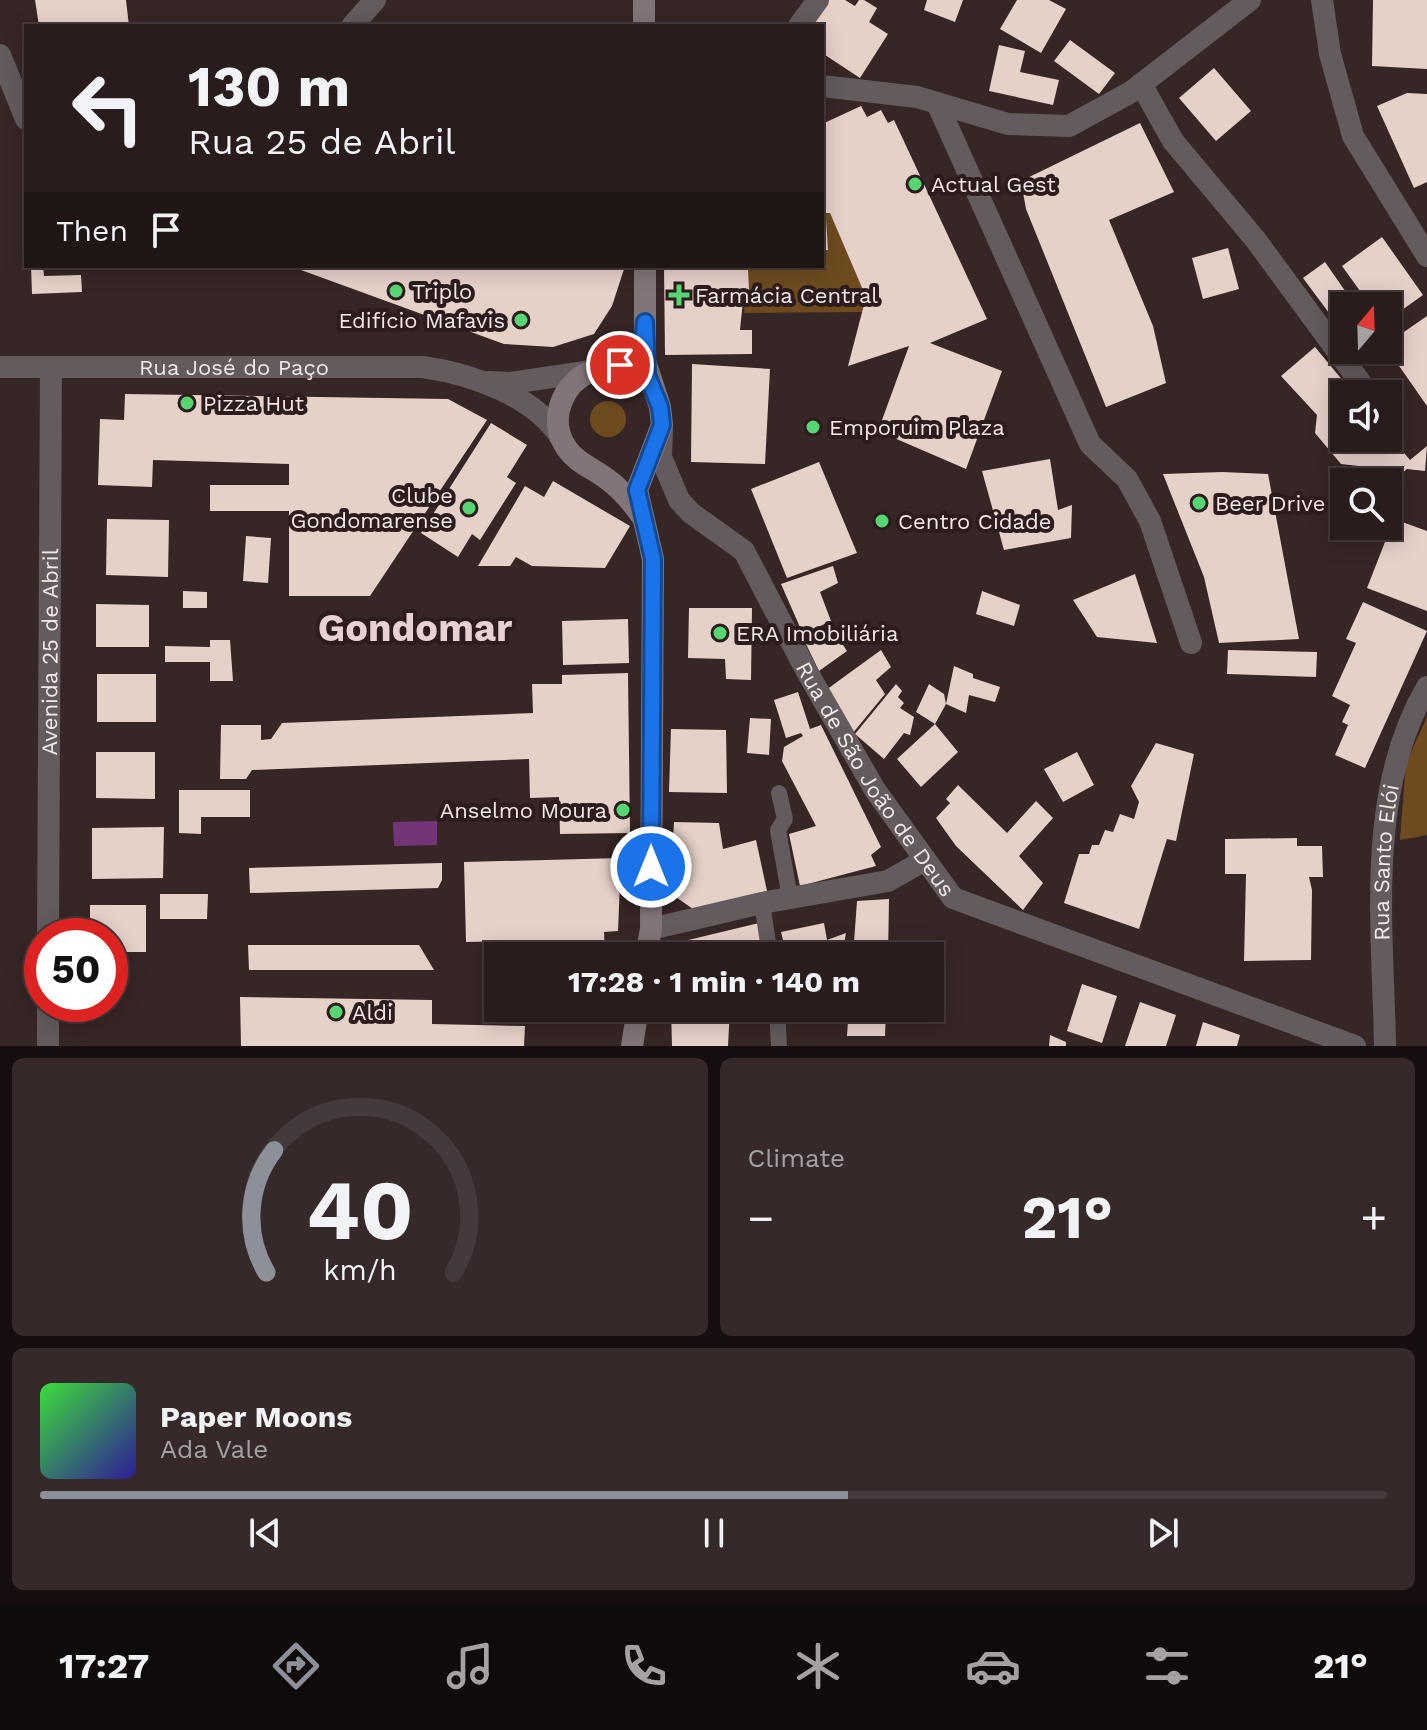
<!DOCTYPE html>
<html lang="en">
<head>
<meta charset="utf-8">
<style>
  body { margin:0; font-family:"Work Sans",sans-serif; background:#352929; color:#f1f3f6; height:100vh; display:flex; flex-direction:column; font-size:30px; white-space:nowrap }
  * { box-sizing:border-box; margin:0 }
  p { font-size:26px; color:#a5a1a3 }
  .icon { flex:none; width:44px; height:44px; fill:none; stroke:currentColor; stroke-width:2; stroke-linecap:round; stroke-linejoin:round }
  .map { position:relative; height:1046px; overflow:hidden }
  .details { display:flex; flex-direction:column; gap:12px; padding:12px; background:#170f0f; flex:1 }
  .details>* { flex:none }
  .hud { position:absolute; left:24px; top:24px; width:800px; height:244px; border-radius:0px; box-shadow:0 4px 20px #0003,0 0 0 2px #453a3b; background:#291c1c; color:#f1f3f6; overflow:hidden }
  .needle { width:52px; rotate:19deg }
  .fabs { position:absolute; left:1330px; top:292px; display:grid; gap:16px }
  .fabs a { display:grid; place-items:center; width:72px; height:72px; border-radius:0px; background:#291c1c; box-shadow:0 4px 20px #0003,0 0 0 2px #453a3b; font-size:40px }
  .speed { position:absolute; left:24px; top:918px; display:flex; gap:16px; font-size:40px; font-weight:700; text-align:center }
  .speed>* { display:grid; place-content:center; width:104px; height:104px; border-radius:50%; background:#291c1c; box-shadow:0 4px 20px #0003,0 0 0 2px #453a3b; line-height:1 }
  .speed .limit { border:12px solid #d22; background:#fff; color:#111 }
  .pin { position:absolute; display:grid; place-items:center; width:68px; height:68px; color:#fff; margin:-34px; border:4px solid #fff; border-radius:50%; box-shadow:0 2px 8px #0007 }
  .me { position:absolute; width:88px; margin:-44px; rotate:0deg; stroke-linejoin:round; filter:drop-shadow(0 0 6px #0008) }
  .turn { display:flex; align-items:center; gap:28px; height:168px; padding:0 32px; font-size:36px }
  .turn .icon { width:104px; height:104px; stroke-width:2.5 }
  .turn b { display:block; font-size:56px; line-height:68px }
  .then { display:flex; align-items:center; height:76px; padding:0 32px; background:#0003; gap:16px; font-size:30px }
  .big { font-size:60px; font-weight:700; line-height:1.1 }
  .details .card { flex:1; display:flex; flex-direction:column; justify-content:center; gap:12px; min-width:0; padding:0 28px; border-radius:12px; background:#352929 }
  .details .dial { align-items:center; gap:0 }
  .dial svg { height:208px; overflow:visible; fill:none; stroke:#453a3b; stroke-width:7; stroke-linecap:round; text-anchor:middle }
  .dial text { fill:#f1f3f6; stroke:none }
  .song { display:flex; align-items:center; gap:24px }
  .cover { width:96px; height:96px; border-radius:12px; background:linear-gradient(135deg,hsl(120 70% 55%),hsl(250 70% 35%)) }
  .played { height:8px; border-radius:4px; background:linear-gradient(90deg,#8c9099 60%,#453a3b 60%) }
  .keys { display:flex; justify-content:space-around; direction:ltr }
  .heat { display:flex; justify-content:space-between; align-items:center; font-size:44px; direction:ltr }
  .details .tiles { flex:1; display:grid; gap:12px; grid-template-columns:1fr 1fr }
  .card:last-child { grid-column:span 2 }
  .trip { position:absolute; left:484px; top:942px; width:460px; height:80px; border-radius:0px; background:#291c1c; box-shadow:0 4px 20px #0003,0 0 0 2px #453a3b; font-weight:700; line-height:80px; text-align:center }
  .menu { display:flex; height:128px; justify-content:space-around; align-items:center; background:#100b0b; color:#a5a1a3 }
  .menu .icon { width:56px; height:56px }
  .menu .active { color:#8c9099 }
  .menu b { font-size:36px; color:#f1f3f6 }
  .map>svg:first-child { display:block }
  .green { fill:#6e4b1f }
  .water { fill:#743578 }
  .building { fill:#e6d1c9 }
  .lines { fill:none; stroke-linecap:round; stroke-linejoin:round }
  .service { stroke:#635b5e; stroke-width:16 }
  .minor { stroke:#635b5e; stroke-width:22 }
  .tertiary { stroke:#635b5e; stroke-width:22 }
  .secondary { stroke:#82757a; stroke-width:22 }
  .route-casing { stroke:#114b97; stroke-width:20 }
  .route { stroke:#1a73e8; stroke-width:14 }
  .poi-dot { fill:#56d671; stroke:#2d1c1d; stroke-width:3 }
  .labels { text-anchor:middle; stroke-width:8; stroke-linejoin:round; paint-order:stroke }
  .poi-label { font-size:22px; fill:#f4e8e8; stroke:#2d1c1d; text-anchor:start }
  .street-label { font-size:22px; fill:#f4e8e8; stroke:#2d1c1d }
  .town-label { font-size:38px; font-weight:bold; fill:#e8d1d1; stroke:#2d1c1d }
</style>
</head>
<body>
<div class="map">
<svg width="1427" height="1046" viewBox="0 0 1427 1046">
  <rect width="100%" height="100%" fill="#372626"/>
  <g class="green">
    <polygon points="822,213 830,213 866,297 862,312 744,313 748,268 822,266"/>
    <circle cx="608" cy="419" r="18"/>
    <polygon points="1427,717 1427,835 1400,840 1406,763"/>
  </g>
  <polygon class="water" points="437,821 437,845 394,846 393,822"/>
  <g class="building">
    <polygon points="35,0 126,0 129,26 39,26"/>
    <polygon points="827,0 845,0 855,6 859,0 864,0 877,8 869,22 888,34 860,78 822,53 822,26 810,26"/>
    <polygon points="927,0 963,0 955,22 924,10"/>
    <polygon points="1017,0 1049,0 1066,9 1041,53 1000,29"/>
    <polygon points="1373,0 1427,0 1427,69 1372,66"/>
    <polygon points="1070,40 1115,73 1099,94 1054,61"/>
    <polygon points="999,45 1025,51 1020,72 1059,80 1053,105 989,91"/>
    <polygon points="1214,68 1251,111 1216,141 1179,98"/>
    <polygon points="1407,93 1427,94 1427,182 1414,188 1377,106"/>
    <polygon points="861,106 867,117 881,110 888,123 894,120 987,319 930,343 1002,371 966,469 878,431 909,346 848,366 866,297 830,213 822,213 822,124"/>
    <polygon points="1140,123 1174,192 1109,220 1153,326 1166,383 1106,407 1026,209 1021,181"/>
    <polygon points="822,219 826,219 828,250 822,250"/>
    <polygon points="1382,237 1423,295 1388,320 1388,306 1346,306 1344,303 1329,313 1303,278 1325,262 1350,298 1360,291 1342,266"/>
    <polygon points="1228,248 1239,289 1203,299 1192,258"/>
    <polygon points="31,266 43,266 44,276 81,275 82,292 32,294"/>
    <polygon points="290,266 616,266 624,269 612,306 594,334 553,347 504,344"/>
    <polygon points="664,266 748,268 749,291 744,291 740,330 752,330 752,354 665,355"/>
    <polygon points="1427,316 1427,406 1388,350 1388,343"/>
    <polygon points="1315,347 1354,394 1344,394 1344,438 1388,438 1388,434 1410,460 1427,446 1425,471 1407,469 1397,477 1395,497 1388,489 1388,482 1343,482 1344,472 1367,475 1359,466 1341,464 1315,433 1317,415 1281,376"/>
    <polygon points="692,364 770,369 765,464 691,462"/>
    <polygon points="125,394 448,399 487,420 370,596 289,596 289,511 210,511 210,485 289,485 289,464 153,460 152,487 98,485 100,419 124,420"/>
    <polygon points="491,423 527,445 507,477 516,483 480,540 472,534 458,557 421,533"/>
    <polygon points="1050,459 1058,510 1072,505 1071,538 1004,550 982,471"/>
    <polygon points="819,462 857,553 787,578 751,489"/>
    <polygon points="1222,472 1268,474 1299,639 1219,643 1204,577 1163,474"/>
    <polygon points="553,481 630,526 605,568 532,566 516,557 510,566 478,566 525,486 544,497"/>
    <polygon points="1342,493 1344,493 1344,526 1339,520"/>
    <polygon points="107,519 169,520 168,577 106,575"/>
    <polygon points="1394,519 1427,531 1427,611 1367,588"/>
    <polygon points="246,536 271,538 268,583 243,581"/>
    <polygon points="833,566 838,583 820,592 831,621 803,634 781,584"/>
    <polygon points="1135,574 1157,643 1097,637 1073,600"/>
    <polygon points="183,591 207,592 207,608 183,608"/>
    <polygon points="982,591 1020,605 1014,626 976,614"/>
    <polygon points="1363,602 1427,631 1365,768 1335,755 1348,725 1342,722 1350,705 1332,696 1356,643 1346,639"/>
    <polygon points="96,604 149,605 149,647 96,647"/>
    <polygon points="689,608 752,608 751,680 726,679 725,659 688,658"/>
    <polygon points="628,619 629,663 563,665 562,621"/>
    <polygon points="835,633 847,651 819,671 805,642"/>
    <polygon points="210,640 230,640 233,681 210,681 210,662 165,662 165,646 210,647"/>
    <polygon points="881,650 891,667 876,680 885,694 852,734 826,690"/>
    <polygon points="1228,650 1317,652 1316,677 1227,674"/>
    <polygon points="954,666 973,674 973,678 1000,687 995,702 969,695 966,713 946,704 935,724 958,752 921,787 897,759 935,724 916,712 929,684 944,694 946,704"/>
    <polygon points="628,673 630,833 560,834 559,797 530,798 529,759 252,770 246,779 220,779 221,725 261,725 261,740 271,739 282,723 533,713 532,684 562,684 562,675"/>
    <rect x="97" y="674" width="59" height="48"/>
    <polygon points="896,684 902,691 898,697 904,703 900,708 914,717 910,735 904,733 884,759 855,734"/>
    <polygon points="798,692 810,729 821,725 881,847 871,855 876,866 800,886 789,834 816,826 782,761 784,747 803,736 801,733 786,738 774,700"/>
    <polygon points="750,718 771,719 769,755 747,753"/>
    <polygon points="671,729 726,730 727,793 669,792"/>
    <polygon points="1156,743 1194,754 1176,841 1167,839 1139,929 1064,903 1079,854 1089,854 1092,845 1099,845 1105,830 1113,832 1120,814 1134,819 1139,802 1131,786"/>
    <polygon points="96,752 155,752 155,799 96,798"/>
    <polygon points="1077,752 1094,785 1063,802 1044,769"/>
    <polygon points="958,785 1007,833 1036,801 1053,818 1019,856 1043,883 1023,910 956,846 936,818 950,803 946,799"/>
    <polygon points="179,790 250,790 250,817 201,817 201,834 179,833"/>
    <polygon points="674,822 719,823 723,849 756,840 767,891 693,909 670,893"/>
    <polygon points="164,827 163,878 92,879 92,828"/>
    <polygon points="1297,838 1297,846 1322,846 1323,877 1309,877 1312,890 1311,960 1244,961 1246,874 1225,874 1225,839"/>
    <polygon points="621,858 618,931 604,932 605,956 547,956 546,940 466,942 464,862"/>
    <polygon points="442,863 442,880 438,888 250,893 249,868"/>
    <polygon points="160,894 208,894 207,919 160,919"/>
    <polygon points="889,899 888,956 853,956 857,901"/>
    <polygon points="90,905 146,905 146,952 110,952 110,936 90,936"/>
    <polygon points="759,923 762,956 672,956 680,942"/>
    <polygon points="824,923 827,940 846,933 842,956 787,956 781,932"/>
    <polygon points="248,945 419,945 434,970 249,970"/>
    <polygon points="1082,984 1117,996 1102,1043 1067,1031"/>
    <polygon points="240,997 432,1000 432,1024 525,1026 524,1046 241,1046"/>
    <polygon points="1140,1002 1176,1015 1166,1046 1125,1046"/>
    <polygon points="671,1008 730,1008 728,1046 672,1046"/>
    <polygon points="788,1008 839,1008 838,1014 789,1013"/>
    <polygon points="849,1008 886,1008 885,1036 847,1036"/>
    <polygon points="1203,1022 1240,1035 1237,1046 1196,1046"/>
    <polygon points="1050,1035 1066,1042 1066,1046 1049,1046"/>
  </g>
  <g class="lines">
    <g class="service">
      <polyline points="779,793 785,819 778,830 790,898"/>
      <polyline points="762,903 770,956"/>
      <polyline points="777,1008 779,1046"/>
    </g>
    <g class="minor">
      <polyline points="1322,0 1330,54 1353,136 1427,256"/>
      <polyline points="352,26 375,0"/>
      <polyline points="799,26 818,0"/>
      <polyline points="0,55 26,119"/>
      <polyline points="1141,84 1173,141 1255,239 1369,394"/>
      <polyline points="822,86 917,97 1008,124 1069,126 1131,92 1250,0"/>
      <polyline points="937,103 1090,444 1127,479 1150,521 1191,643"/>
      <polyline points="1388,420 1391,424"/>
      <path id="s1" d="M662 430 661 457 679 500 691 513 744 551 806 670 875 790 953 898 1355 1046"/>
      <polyline points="651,929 762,903 888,881 925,860"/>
      <path id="s2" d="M48 936 51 367"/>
      <polyline points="48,1046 48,1004"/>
      <path id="s3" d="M1385 1046C1383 928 1365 793 1427 687"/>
    </g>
    <g class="tertiary">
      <path id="s4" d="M0 367H423C472 374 534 396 561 438"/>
      <polyline points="488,382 511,383 592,371"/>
    </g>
    <g class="secondary">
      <polyline points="644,26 644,0"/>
      <polyline points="645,266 645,361 660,407 662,425 637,490 653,559 651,929 646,956"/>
      <path d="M641 515C631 501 621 489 607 479 591 467 574 462 564 444 549 418 563 383 590 372 613 362 635 368 644 339"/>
      <polyline points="632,1046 638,1008"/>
    </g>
  </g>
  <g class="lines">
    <g class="route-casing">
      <path id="route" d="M620 365C640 356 644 343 645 322L647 375 660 407 662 425 637 490 653 559 651 867"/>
    </g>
    <use href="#route" class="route"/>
  </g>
  <g class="poi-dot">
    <circle cx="915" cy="184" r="8"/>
    <circle cx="396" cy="291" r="8"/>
    <path d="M675 283h8v8h8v8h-8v8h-8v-8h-8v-8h8z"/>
    <circle cx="521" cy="320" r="8"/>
    <circle cx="187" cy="403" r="8"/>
    <circle cx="813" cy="427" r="8"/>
    <circle cx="1199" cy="503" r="8"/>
    <circle cx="469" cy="508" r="8"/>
    <circle cx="882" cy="521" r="8"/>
    <circle cx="720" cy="633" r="8"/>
    <circle cx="623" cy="810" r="8"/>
    <circle cx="336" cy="1012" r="8"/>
  </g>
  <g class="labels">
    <g class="poi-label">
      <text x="931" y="192">Actual Gest</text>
      <text x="412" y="299">Triplo</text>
      <text x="695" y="303">Farmácia Central</text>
      <text x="505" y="328" text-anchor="end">Edifício Mafavis</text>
      <text x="203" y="411">Pizza Hut</text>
      <text x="829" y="435">Emporuim Plaza</text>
      <text x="453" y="503" text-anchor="end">Clube<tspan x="453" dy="25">Gondomarense</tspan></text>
      <text x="1215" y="511">Beer Drive</text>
      <text x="898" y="529">Centro Cidade</text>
      <text x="736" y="641">ERA Imobiliária</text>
      <text x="607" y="818" text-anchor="end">Anselmo Moura</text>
      <text x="352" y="1020">Aldi</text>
    </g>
    <g class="street-label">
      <text dy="8" stroke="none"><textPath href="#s4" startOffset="234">Rua José do Paço</textPath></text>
      <text dy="8" stroke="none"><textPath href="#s2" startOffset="284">Avenida 25 de Abril</textPath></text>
      <text dy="8" stroke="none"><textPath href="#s1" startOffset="420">Rua de São João de Deus</textPath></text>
      <text dy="8" stroke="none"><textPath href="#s3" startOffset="184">Rua Santo Elói</textPath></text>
    </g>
    <g class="town-label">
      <text x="415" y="641">Gondomar</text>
    </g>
  </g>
</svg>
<div class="fabs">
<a><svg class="needle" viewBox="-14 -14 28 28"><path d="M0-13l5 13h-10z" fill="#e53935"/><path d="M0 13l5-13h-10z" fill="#a5a1a3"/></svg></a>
<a><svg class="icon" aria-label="sound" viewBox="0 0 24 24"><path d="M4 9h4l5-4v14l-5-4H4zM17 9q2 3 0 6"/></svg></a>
<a><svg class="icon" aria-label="search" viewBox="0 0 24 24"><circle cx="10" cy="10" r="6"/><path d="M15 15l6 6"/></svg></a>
</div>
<div class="speed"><div class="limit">50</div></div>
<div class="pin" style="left:620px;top:365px;background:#d93025"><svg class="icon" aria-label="arrive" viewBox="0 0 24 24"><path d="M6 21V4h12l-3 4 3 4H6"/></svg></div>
<svg class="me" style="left:651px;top:867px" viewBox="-20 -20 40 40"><circle r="17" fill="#1a73e8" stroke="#fff" stroke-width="3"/><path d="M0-11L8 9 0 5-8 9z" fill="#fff"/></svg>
<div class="trip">17:28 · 1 min · 140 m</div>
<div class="hud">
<div class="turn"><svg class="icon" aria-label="left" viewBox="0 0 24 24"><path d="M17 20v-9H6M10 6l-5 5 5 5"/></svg><div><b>130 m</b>Rua 25 de Abril</div></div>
<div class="then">Then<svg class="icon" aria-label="arrive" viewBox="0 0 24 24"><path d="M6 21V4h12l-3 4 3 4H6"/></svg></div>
</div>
</div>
<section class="details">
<div class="tiles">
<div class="card dial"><svg viewBox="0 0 100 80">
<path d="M14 69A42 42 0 1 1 86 69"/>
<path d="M14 69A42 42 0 0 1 17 22" stroke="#8c9099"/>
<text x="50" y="56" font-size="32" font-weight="700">40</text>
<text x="50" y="72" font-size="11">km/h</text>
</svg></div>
<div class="card"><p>Climate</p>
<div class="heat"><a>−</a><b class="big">21°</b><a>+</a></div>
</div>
<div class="card">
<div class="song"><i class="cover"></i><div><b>Paper Moons</b><p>Ada Vale</p></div></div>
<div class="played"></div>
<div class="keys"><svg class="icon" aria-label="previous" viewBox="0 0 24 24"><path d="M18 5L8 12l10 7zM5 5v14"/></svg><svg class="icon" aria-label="pause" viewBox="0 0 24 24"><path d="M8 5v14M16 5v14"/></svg><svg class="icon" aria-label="next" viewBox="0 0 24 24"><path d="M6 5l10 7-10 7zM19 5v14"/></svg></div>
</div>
</div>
</section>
<nav class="menu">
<b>17:27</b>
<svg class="icon active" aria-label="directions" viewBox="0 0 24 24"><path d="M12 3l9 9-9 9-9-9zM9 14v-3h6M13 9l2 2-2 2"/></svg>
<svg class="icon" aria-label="music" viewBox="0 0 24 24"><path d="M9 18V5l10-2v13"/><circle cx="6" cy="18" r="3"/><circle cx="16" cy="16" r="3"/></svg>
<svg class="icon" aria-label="phone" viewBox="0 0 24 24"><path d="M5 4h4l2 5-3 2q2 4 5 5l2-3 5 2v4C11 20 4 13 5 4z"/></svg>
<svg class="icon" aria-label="climate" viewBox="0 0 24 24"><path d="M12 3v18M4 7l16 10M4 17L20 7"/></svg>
<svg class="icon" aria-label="car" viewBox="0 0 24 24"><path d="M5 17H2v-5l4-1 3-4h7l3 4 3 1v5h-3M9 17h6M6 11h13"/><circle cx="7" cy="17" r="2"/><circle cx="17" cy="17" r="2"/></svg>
<svg class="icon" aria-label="filters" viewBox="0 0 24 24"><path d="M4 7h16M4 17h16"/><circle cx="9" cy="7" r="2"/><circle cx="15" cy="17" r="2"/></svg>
<b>21°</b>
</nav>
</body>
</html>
